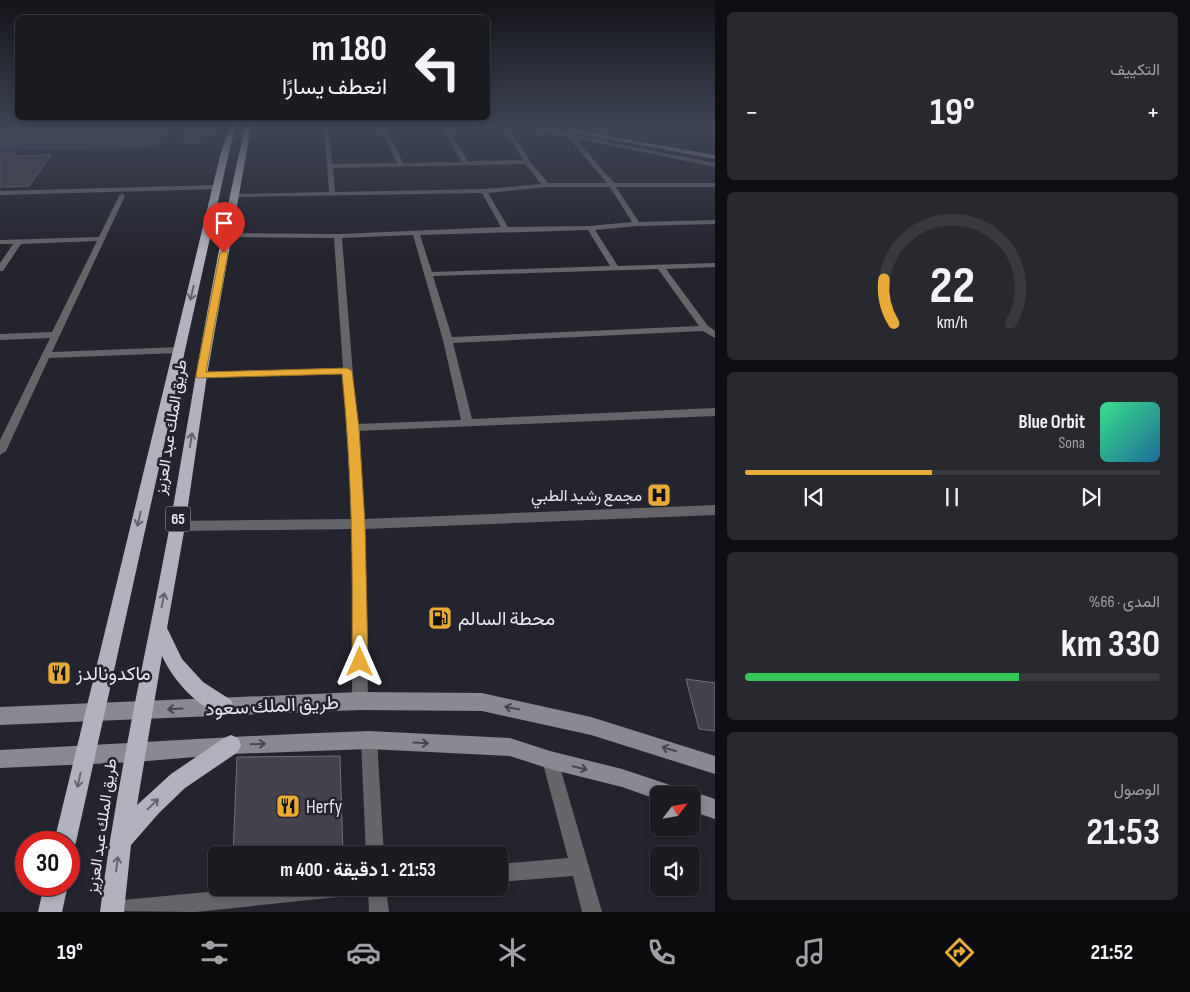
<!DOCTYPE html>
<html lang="ar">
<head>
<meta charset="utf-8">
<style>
  body { margin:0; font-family:"Sofia Sans Condensed",Vazirmatn,sans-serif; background:#28282f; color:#f1f3f6; direction:rtl; height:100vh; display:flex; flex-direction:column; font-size:19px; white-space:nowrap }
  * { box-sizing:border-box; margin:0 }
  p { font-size:16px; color:#a0a1a5 }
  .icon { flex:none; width:28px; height:28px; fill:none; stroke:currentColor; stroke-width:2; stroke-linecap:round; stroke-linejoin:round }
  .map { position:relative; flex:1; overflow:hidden; direction:ltr }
  .drawer { display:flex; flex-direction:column; gap:12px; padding:12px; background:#0f0f13; width:475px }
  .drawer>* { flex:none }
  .banner { position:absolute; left:15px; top:15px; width:475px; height:105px; border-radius:8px; box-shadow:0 2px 8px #0003,0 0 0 1px #393940; direction:rtl; background:#1b1b22; color:#f1f3f6; overflow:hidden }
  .needle { width:32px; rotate:59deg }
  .tools { position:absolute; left:650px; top:786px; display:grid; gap:10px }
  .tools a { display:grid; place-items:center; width:50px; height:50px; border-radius:8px; background:#1b1b22; box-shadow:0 2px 8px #0003,0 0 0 1px #393940; font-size:25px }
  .speed { position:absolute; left:15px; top:831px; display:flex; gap:10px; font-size:25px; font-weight:700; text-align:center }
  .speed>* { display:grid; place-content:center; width:65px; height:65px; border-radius:50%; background:#1b1b22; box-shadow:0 2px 8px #0003,0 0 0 1px #393940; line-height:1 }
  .speed .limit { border:8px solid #d22; background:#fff; color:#111 }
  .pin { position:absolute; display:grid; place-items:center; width:42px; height:42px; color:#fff; margin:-51px -21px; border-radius:50% 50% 50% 0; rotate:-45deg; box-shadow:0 0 5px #0007 }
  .pin .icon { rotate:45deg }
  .me { position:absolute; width:55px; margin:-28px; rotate:0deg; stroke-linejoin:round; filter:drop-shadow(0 0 4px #0008) }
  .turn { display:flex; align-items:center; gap:18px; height:105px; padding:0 20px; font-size:22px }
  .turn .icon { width:65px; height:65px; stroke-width:2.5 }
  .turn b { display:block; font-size:35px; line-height:42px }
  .big { font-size:38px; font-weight:700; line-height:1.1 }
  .drawer .tile { flex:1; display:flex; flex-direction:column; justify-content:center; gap:8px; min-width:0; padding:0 18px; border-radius:8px; background:#28282f }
  .drawer .dial { align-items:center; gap:0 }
  .dial svg { height:130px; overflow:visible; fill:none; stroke:#393940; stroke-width:7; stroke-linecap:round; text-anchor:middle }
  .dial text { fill:#f1f3f6; stroke:none }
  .song { display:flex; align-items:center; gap:15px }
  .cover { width:60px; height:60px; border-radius:8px; background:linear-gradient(135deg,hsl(150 70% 55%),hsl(200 70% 35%)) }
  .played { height:5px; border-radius:2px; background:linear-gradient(90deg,#e8ab37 45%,#393940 45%) }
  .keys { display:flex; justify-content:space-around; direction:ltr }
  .heat { display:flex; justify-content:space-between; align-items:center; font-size:28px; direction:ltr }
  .charge { height:8px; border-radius:4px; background:linear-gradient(90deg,#34c759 66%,#393940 0) }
  .trip { position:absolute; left:208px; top:846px; width:300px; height:50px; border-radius:8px; background:#1b1b22; box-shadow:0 2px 8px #0003,0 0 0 1px #393940; font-weight:700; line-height:50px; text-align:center; direction:rtl }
  .menu { display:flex; height:80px; justify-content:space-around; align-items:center; background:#0b0b0e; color:#a0a1a5 }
  .menu .icon { width:35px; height:35px }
  .menu .current { color:#e8ab37 }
  .menu b { font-size:22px; color:#f1f3f6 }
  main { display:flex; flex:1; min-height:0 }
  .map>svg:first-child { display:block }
  .green { fill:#433f5e }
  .building { fill:#43424d; stroke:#706f7b }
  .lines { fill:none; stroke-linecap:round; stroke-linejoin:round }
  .minor { fill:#65656a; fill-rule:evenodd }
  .tertiary { fill:#65656a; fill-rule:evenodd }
  .secondary { fill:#898992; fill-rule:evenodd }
  .trunk { fill:#b2b2be; fill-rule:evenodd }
  .oneway { stroke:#64646f }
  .oneway2 { stroke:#474751 }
  .route { fill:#e8ab37; stroke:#976f24 }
  .labels { text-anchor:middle; stroke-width:5; stroke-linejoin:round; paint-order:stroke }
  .shield { fill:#24242e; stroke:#acacb4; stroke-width:1 }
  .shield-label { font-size:15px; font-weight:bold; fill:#e7e6ed }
  .street-label { font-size:16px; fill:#e7e6ed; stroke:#24242e }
  .poi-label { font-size:16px; fill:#e7e6ed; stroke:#24242e; text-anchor:end }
  .near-poi-label { font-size:19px; fill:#e7e6ed; stroke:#24242e; text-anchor:start }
  .near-street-label { font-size:19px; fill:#e7e6ed; stroke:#24242e }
</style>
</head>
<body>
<main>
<section class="drawer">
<div class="tile"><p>التكييف</p>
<div class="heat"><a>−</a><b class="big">19°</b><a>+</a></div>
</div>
<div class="tile dial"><svg viewBox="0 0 100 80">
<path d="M14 69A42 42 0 1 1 86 69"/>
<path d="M14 69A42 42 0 0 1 8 42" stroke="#e8ab37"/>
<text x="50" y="56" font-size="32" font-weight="700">22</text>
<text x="50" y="72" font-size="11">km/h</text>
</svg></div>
<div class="tile">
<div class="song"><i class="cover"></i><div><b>Blue Orbit</b><p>Sona</p></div></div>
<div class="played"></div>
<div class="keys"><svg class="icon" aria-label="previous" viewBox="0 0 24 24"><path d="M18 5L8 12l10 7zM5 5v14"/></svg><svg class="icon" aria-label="pause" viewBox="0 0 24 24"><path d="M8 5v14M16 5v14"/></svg><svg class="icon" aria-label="next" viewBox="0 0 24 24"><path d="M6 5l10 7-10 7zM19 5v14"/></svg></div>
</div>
<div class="tile"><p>المدى · 66%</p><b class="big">330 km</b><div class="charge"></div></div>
<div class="tile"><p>الوصول</p><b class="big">21:53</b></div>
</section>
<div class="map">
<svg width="715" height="912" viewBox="0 0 715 912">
  <rect width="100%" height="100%" fill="#24242e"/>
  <g class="green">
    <polygon points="0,127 168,127 158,148 0,151"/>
    <polygon points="188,127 224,127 202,144 181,144"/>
  </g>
  <g class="building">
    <polygon points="0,153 15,153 15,156 51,155 29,186 0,187"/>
    <polygon points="686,679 715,683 715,731 699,729"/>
    <polygon points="340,756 343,855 233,855 237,757"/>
  </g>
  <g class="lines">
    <g class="minor">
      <path d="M324 127 329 128 332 164 397 163 380 127H386L403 163 462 162 441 127H447L468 161 523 160 503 127H509L530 161 548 183H607L568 137 524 127H534L715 163V167L575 138 614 183H715V187H616L639 222 715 220V224L637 226 595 230 618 266 715 263V267L666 269 708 326 715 331V338L703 331 453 343 472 419 715 408V416L358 431 365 519 715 505V515L365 529 368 701 366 707 360 709 354 707 352 701 353 529 177 531 173 530 171 526 173 522 177 521 352 519 343 374 201 378 196 375 201 372 343 368 334 238 228 237 224 235 225 233 338 234 501 227 482 193 234 197 233 196 236 194 329 192ZM525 164 541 184 484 189 335 192 333 168ZM546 187H610L632 222 590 226 508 227 488 193ZM588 230 610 266 432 272 420 235ZM413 235 443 340 461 420 357 424 342 238ZM658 269 699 326 452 337 433 276Z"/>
      <polygon points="122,194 125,196 52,352 179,347 184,350 179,353 49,358 6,451 0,455 0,440 50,338 0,340 0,334 52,332 97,241 21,244 3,271 0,271 0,263 13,244 0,244 0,240 99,237 119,196"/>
      <polygon points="369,732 375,734 377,740 384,855 366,855 361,740 363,734"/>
      <polygon points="550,752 556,754 558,760 602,912 582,912 573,876 499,882 499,864 568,858 542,760 544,754"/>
      <polygon points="249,888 347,888 345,895 338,897 196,912 102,911 105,904 112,901"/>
      <polygon points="368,888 386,888 389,912 369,912"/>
    </g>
    <polygon class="tertiary" points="217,185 221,187 220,189 0,195 0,191"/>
    <g class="secondary">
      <polygon points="248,127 362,127 359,129 246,130"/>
      <polygon points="545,127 557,127 715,155 715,159"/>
      <polygon points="360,692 482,693 591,717 715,756 715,774 591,735 482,711 360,710 0,725 0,707"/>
      <path d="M369 731 510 738 550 751 622 769 679 788 682 795H659V800L622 787 550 769 510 756 369 749 231 754 135 762 0 768V750C123 744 246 735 369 731Z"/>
      <polygon points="691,791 715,799 715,819 691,811 691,795 684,795"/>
    </g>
    <g class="trunk">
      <polygon points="230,127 236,127 229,152 76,842 73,850 69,852 69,842 54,842 221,152"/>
      <path d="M245 127H251L207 375 185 526 167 628 182 659 203 682 231 700 234 707 231 714 224 717C196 705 175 683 162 656L137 805 171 774 224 738 231 735 238 738 241 745 238 752 185 788 159 813 131 845 124 912H100C116 782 146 654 170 525 193 392 215 258 245 127Z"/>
      <polygon points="44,885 68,885 62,912 38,912"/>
    </g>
  </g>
  <defs><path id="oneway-shaft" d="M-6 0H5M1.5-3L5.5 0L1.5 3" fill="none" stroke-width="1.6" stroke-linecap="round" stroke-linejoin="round" transform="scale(1.25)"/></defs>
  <g class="oneway">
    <use href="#oneway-shaft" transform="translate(192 293) rotate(103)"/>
    <use href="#oneway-shaft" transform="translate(191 440) rotate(-81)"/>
    <use href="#oneway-shaft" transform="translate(139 519) rotate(103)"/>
    <use href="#oneway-shaft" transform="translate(163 600) rotate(-79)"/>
    <use href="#oneway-shaft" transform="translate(79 780) rotate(102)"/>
    <use href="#oneway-shaft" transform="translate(153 804) rotate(-44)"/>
    <use href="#oneway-shaft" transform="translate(117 864) rotate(-83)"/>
  </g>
  <g class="oneway2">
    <use href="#oneway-shaft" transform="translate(512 708) rotate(-168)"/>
    <use href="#oneway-shaft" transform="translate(175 709) rotate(177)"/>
    <use href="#oneway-shaft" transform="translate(421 743) rotate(3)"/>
    <use href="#oneway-shaft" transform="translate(258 744) rotate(-2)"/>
    <use href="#oneway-shaft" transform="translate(669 749) rotate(-163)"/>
    <use href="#oneway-shaft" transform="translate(580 768) rotate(14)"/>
  </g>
  <linearGradient id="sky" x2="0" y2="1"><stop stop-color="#141419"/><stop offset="0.5" stop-color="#3f4557"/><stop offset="1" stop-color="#3f4557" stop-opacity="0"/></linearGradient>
  <rect width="715" height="254" fill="url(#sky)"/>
  <path class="route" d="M224 250 228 253 206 372 347 368 352 371 359 428 365 524 368 662 365 667 360 669 355 667 352 662C353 565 352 470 342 374L197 378 196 375 220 253Z"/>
  <defs>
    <g id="hospital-square" transform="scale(1.25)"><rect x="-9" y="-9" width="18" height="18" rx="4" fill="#e8ab37" stroke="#24242e"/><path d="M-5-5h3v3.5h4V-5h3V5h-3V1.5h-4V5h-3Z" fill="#111"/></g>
    <g id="fuel-square" transform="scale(1.25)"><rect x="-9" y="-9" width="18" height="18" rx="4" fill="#e8ab37" stroke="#24242e"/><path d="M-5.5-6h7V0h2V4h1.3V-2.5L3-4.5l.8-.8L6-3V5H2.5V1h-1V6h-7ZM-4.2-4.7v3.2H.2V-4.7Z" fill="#111"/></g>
    <g id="restaurant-square" transform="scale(1.25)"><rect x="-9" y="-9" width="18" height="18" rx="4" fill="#e8ab37" stroke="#24242e"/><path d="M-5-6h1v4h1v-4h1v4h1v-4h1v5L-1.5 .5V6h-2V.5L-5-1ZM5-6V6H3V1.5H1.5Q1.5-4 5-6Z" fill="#111"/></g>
  </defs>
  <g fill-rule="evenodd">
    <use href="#hospital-square" x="659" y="495"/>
    <use href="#fuel-square" x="440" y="618"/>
    <use href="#restaurant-square" x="59" y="673"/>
    <use href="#restaurant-square" x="288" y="806"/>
  </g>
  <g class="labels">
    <rect class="shield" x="165.5" y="506.5" width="25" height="25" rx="4"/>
    <g class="shield-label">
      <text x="178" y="524">65</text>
    </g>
    <g class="street-label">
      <text transform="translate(170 427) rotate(-81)" y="6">طريق الملك عبد العزيز</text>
      <text transform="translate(101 826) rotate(-82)" y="6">طريق الملك عبد العزيز</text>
    </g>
    <g class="poi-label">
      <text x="642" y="501">مجمع رشيد الطبي</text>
    </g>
    <g class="near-poi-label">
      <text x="458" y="625">محطة السالم</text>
      <text x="76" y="680">ماكدونالدز</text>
      <text x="306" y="813">Herfy</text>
    </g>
    <g class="near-street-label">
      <text transform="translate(272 705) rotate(-3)" y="7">طريق الملك سعود</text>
    </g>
  </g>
</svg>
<div class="tools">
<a><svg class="needle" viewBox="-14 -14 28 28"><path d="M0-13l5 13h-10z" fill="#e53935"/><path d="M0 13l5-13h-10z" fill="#a0a1a5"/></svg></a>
<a><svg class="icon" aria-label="sound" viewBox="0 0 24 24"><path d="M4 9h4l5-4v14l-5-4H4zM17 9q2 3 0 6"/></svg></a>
</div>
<div class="speed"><div class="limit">30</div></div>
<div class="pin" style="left:224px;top:253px;background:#d93025"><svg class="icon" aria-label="arrive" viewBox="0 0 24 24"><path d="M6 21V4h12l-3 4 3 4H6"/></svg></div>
<svg class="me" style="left:360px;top:662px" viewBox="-20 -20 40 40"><path d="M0-17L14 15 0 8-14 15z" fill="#e8ab37" stroke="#fff" stroke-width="4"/></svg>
<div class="trip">21:53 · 1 دقيقة · 400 m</div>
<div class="banner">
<div class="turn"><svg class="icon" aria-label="left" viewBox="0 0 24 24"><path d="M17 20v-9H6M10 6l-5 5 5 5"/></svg><div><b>180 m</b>انعطف يسارًا</div></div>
</div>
</div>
</main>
<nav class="menu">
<b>21:52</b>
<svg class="icon current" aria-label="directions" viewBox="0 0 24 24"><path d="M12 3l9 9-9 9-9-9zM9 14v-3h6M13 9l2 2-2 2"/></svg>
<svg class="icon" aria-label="music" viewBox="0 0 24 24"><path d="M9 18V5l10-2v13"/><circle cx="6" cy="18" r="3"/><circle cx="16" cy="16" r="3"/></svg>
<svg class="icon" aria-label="phone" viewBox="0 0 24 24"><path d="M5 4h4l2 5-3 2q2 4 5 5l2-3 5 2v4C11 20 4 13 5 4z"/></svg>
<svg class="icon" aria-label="climate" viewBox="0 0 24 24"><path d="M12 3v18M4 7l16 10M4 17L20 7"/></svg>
<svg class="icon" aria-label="car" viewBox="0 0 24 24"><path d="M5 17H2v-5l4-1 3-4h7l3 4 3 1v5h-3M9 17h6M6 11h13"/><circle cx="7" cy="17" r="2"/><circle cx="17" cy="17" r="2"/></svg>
<svg class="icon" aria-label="filters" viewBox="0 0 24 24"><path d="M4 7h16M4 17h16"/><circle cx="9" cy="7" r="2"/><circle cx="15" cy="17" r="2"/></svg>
<b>19°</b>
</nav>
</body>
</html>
